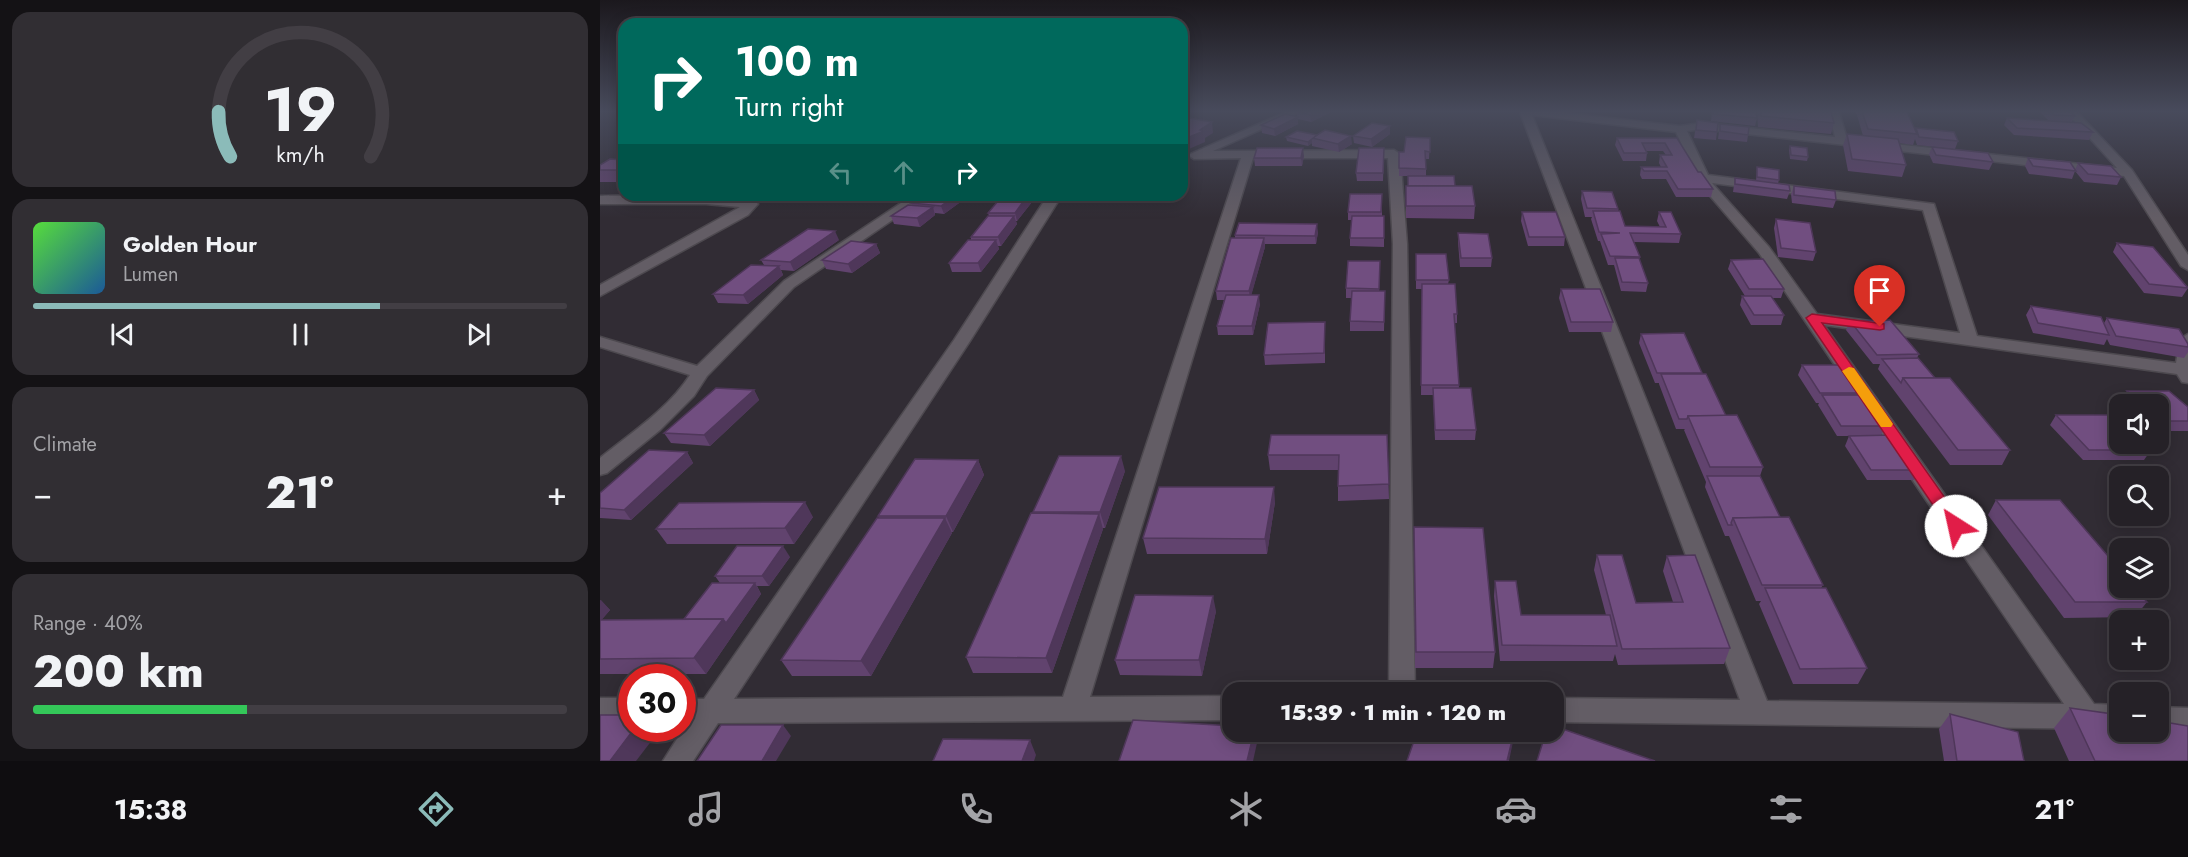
<!DOCTYPE html>
<html lang="en">
<head>
<meta charset="utf-8">
<style>
  body { margin:0; font-family:Jost,sans-serif; background:#312e33; color:#f1f3f6; height:100vh; display:flex; flex-direction:column; font-size:22px; white-space:nowrap }
  * { box-sizing:border-box; margin:0 }
  p { font-size:20px; color:#a3a3a7 }
  .icon { flex:none; width:33px; height:33px; fill:none; stroke:currentColor; stroke-width:2; stroke-linecap:round; stroke-linejoin:round }
  .map { position:relative; flex:1; overflow:hidden }
  .sheet { display:flex; flex-direction:column; gap:12px; padding:12px; background:#141215; width:600px }
  .sheet>* { flex:none }
  .hud { position:absolute; left:18px; top:18px; width:570px; height:183px; border-radius:18px; box-shadow:0 3px 15px #0003,0 0 0 2px #423e44; background:#00695c; color:#fff; overflow:hidden }
  .tools { position:absolute; left:1509px; top:394px; display:grid; gap:12px }
  .tools a { display:grid; place-items:center; width:60px; height:60px; border-radius:12px; background:#252127; box-shadow:0 3px 15px #0003,0 0 0 2px #423e44; font-size:30px }
  .speed { position:absolute; left:18px; top:664px; display:flex; gap:12px; font-size:30px; font-weight:700; text-align:center }
  .speed>* { display:grid; place-content:center; width:78px; height:78px; border-radius:50%; background:#252127; box-shadow:0 3px 15px #0003,0 0 0 2px #423e44; line-height:1 }
  .speed .limit { border:9px solid #d22; background:#fff; color:#111 }
  .pin { position:absolute; display:grid; place-items:center; width:51px; height:51px; color:#fff; margin:-62px -26px; border-radius:50% 50% 50% 0; rotate:-45deg; box-shadow:0 0 6px #0007 }
  .pin .icon { rotate:45deg }
  .me { position:absolute; width:66px; margin:-33px; rotate:325deg; stroke-linejoin:round; filter:drop-shadow(0 0 4px #0008) }
  .turn { display:flex; align-items:center; gap:21px; height:126px; padding:0 18px; font-size:27px }
  .turn .icon { width:78px; height:78px; stroke-width:2.5 }
  .turn b { display:block; font-size:42px; line-height:51px }
  .lanes { display:flex; align-items:center; height:57px; padding:0 18px; background:#0003; justify-content:center; gap:30px; direction:ltr }
  .lanes .off { opacity:.35 }
  .big { font-size:45px; font-weight:800; line-height:1.1 }
  .sheet .card { flex:1; display:flex; flex-direction:column; justify-content:center; gap:9px; min-width:0; padding:0 21px; border-radius:18px; background:#312e33 }
  .sheet .dial { align-items:center; gap:0 }
  .dial svg { height:156px; overflow:visible; fill:none; stroke:#423e44; stroke-width:7; stroke-linecap:round; text-anchor:middle }
  .dial text { fill:#f1f3f6; stroke:none }
  .song { display:flex; align-items:center; gap:18px }
  .cover { width:72px; height:72px; border-radius:9px; background:linear-gradient(135deg,hsl(110 70% 55%),hsl(210 70% 35%)) }
  .played { height:6px; border-radius:3px; background:linear-gradient(90deg,#8bbbb9 65%,#423e44 65%) }
  .keys { display:flex; justify-content:space-around; direction:ltr }
  .heat { display:flex; justify-content:space-between; align-items:center; font-size:33px; direction:ltr }
  .charge { height:9px; border-radius:4px; background:linear-gradient(90deg,#34c759 40%,#423e44 0) }
  .trip { position:absolute; left:622px; top:682px; width:342px; height:60px; border-radius:18px; background:#252127; box-shadow:0 3px 15px #0003,0 0 0 2px #423e44; font-weight:800; line-height:60px; text-align:center }
  .dock { display:flex; height:96px; justify-content:space-around; align-items:center; background:#0f0d10; color:#a3a3a7 }
  .dock .icon { width:42px; height:42px }
  .dock .active { color:#8bbbb9 }
  .dock b { font-size:27px; color:#f1f3f6 }
  main { display:flex; flex:1; min-height:0 }
  .map>svg:first-child { display:block }
  .lines { fill:none; stroke-linecap:round; stroke-linejoin:round }
  .minor-casing { stroke:#4d494f; stroke-width:3 }
  .minor { fill:#635d65; fill-rule:evenodd }
  .wall { fill:#61436e }
  .shaded-wall { fill:#4f375a }
  .building { fill:#714e80; stroke:#4f375a; stroke-width:1.5 }
  .route { fill:#e11d48; stroke:#92132f; stroke-width:1.5 }
  .slow { fill:#f59e0b }
</style>
</head>
<body>
<main>
<section class="sheet">
<div class="card dial"><svg viewBox="0 0 100 80">
<path d="M14 69A42 42 0 1 1 86 69"/>
<path d="M14 69A42 42 0 0 1 8 46" stroke="#8bbbb9"/>
<text x="50" y="56" font-size="32" font-weight="700">19</text>
<text x="50" y="72" font-size="11">km/h</text>
</svg></div>
<div class="card">
<div class="song"><i class="cover"></i><div><b>Golden Hour</b><p>Lumen</p></div></div>
<div class="played"></div>
<div class="keys"><svg class="icon" aria-label="previous" viewBox="0 0 24 24"><path d="M18 5L8 12l10 7zM5 5v14"/></svg><svg class="icon" aria-label="pause" viewBox="0 0 24 24"><path d="M8 5v14M16 5v14"/></svg><svg class="icon" aria-label="next" viewBox="0 0 24 24"><path d="M6 5l10 7-10 7zM19 5v14"/></svg></div>
</div>
<div class="card"><p>Climate</p>
<div class="heat"><a>−</a><b class="big">21°</b><a>+</a></div>
</div>
<div class="card"><p>Range · 40%</p><b class="big">200 km</b><div class="charge"></div></div>
</section>
<div class="map">
<svg width="1588" height="761" viewBox="0 0 1588 761">
  <rect width="100%" height="100%" fill="#312c34"/>
  <g class="lines">
    <g class="minor-casing">
      <g id="minor">
        <polygon points="686,112 700,112 613,151 794,150 800,154 807,244 815,693 789,693 793,244 788,158 653,158 490,697 633,696 633,720 118,723 93,761 63,761 87,723 82,723 82,699 104,699 354,340 448,195 462,195 370,341 134,699 463,697 641,158 594,159 588,155"/>
        <path d="M920 112H958L1080 126 1101 123 1235 137 1229 112H1239L1247 139 1517 168 1466 112H1477L1532 170 1588 255V270L1581 266 1524 176 1101 129 1087 131 1108 175 1334 204 1377 336 1576 363 1580 339 1588 334V383L1582 382 1577 374 1224 325 1494 704 1520 705V729L954 722V698L1140 700ZM932 115 1076 132 1099 183 1159 253 1464 704 1167 701ZM1112 183 1323 210 1360 333 1217 314 1169 247Z"/>
        <path d="M313 195H329L194 287 107 376 94 396 60 430 7 473 0 475V458C31 433 68 409 90 375L0 347V337L97 366 184 281Z"/>
        <path d="M0 196C25 196 145 192 158 204L148 215 0 296V285L140 207 106 204H0Z"/>
        <rect x="0" y="698" width="32" height="24"/>
        <polygon points="1558,707 1588,708 1588,732 1558,731"/>
      </g>
    </g>
    <use href="#minor" class="minor"/>
  </g>
  <g class="wall">
    <polygon points="697,112 731,112 711,122 698,119 698,124 675,136 662,133 661,125 697,117"/>
    <polygon points="1112,112 1156,112 1157,118 1155,126 1111,121"/>
    <polygon points="1157,112 1231,112 1234,123 1231,134 1158,127"/>
    <polygon points="1255,112 1307,112 1315,130 1316,128 1358,141 1355,149 1317,145 1315,139 1313,145 1299,143 1306,165 1302,177 1248,171 1243,145 1247,134 1263,136 1257,115 1257,114 1256,114"/>
    <polygon points="1440,112 1471,112 1475,116 1472,122 1493,132 1489,140 1414,135 1404,125 1407,118 1449,121"/>
    <polygon points="1097,120 1117,132 1116,140 1094,138"/>
    <polygon points="1120,124 1148,135 1147,142 1118,139"/>
    <polygon points="697,131 752,144 739,152 712,146 712,143 708,146 687,141 686,137"/>
    <polygon points="790,134 772,147 754,143 753,136"/>
    <polygon points="830,138 829,159 826,159 826,176 855,186 875,206 874,219 806,218 806,186 808,186 808,176 799,176 799,152 804,152"/>
    <polygon points="1017,138 1077,138 1098,172 1113,189 1111,197 1076,197 1066,179 1042,179 1040,175 1041,167 1061,167 1059,163 1060,155 1066,155 1063,151 1046,151 1047,153 1046,161 1023,161 1015,145"/>
    <polygon points="1190,146 1208,157 1207,161 1190,159 1189,150"/>
    <polygon points="1332,147 1393,162 1389,170 1333,163 1329,154"/>
    <polygon points="784,148 783,181 757,181 756,173"/>
    <polygon points="704,156 702,166 655,166 654,158"/>
    <polygon points="1428,158 1475,170 1478,163 1521,177 1517,185 1484,182 1475,171 1472,179 1429,174 1425,166"/>
    <polygon points="24,160 24,182 0,182 0,165"/>
    <polygon points="1157,167 1179,180 1178,183 1190,191 1187,199 1133,192 1135,178 1156,181"/>
    <polygon points="1194,186 1236,200 1233,208 1192,203 1191,194"/>
    <polygon points="982,191 1018,209 1018,211 1025,226 1060,227 1057,221 1059,212 1081,234 1079,243 1034,242 1040,257 1039,259 1048,283 1046,292 1021,291 1014,265 1008,265 1000,241 998,241 991,219 992,217 985,217 981,199"/>
    <polygon points="782,194 782,216 784,216 784,247 750,246 750,238 752,220 748,220 748,212"/>
    <polygon points="323,195 370,195 344,214 335,213 335,215 320,227 294,224 291,216 312,205 311,203"/>
    <polygon points="403,195 434,195 433,196 430,196 432,202 417,221 416,221 417,224 401,246 398,246 399,249 381,272 352,272 349,263 371,240 371,237 389,216 388,213"/>
    <polygon points="922,212 965,237 964,246 928,246 921,221"/>
    <polygon points="1176,219 1216,252 1213,261 1178,257 1174,228"/>
    <polygon points="718,232 716,244 665,244 665,247 651,295 660,304 653,335 618,335 617,326 624,300 617,300 616,291 635,238 635,235"/>
    <polygon points="858,233 892,258 891,267 860,267 858,242"/>
    <polygon points="239,240 194,271 181,270 183,275 148,304 118,303 113,294 164,265 161,260"/>
    <polygon points="1517,243 1588,288 1582,297 1544,293 1513,252"/>
    <polygon points="276,244 280,253 252,273 226,269 222,260"/>
    <polygon points="816,254 849,280 848,284 857,314 857,323 854,323 859,388 876,430 875,440 835,440 833,395 821,395 822,289 816,289"/>
    <polygon points="1131,260 1184,289 1181,298 1172,298 1184,315 1181,325 1151,325 1140,305 1142,296 1145,296 1128,269"/>
    <polygon points="780,261 779,291 785,291 784,331 750,331 750,321 752,298 746,298 746,288"/>
    <polygon points="961,289 1013,322 1011,332 969,332 959,298"/>
    <polygon points="1431,306 1504,323 1507,318 1588,344 1588,352 1584,358 1510,345 1507,339 1504,345 1433,333 1426,315"/>
    <polygon points="1250,321 1319,354 1317,358 1335,378 1410,450 1402,465 1350,465 1278,369 1280,364 1273,364 1246,330"/>
    <polygon points="725,331 725,363 665,365 664,355"/>
    <polygon points="1041,334 1102,373 1102,374 1126,416 1163,467 1160,476 1180,517 1223,585 1221,588 1267,668 1258,684 1193,684 1159,604 1161,601 1156,601 1129,536 1125,536 1105,487 1106,482 1084,430 1085,429 1076,429 1059,384 1059,383 1055,383 1039,343"/>
    <polygon points="1202,365 1262,393 1261,395 1286,426 1281,435 1319,470 1314,480 1267,480 1245,446 1249,436 1237,436 1218,405 1219,403 1216,403 1198,375"/>
    <polygon points="154,390 159,400 110,446 71,443 64,433"/>
    <polygon points="1527,391 1588,407 1588,431 1558,431 1558,405 1526,405 1521,401"/>
    <polygon points="1456,415 1551,450 1544,460 1483,460 1450,425"/>
    <polygon points="787,435 789,499 738,501 738,470 670,470 668,455"/>
    <polygon points="87,452 93,463 31,520 0,518 0,493"/>
    <polygon points="378,460 384,475 353,532 351,532 352,533 271,676 192,676 181,660 279,518 278,516"/>
    <polygon points="525,471 505,528 502,528 503,529 452,673 373,673 366,657 433,513 433,512"/>
    <polygon points="1396,500 1547,602 1535,617 1464,618 1388,515"/>
    <polygon points="675,502 667,554 547,554 543,538"/>
    <polygon points="213,517 194,544 67,544 56,529"/>
    <polygon points="814,527 895,652 893,668 815,668"/>
    <polygon points="997,555 1036,603 1073,602 1063,571 1067,556 1130,648 1124,664 1018,665 1015,654 1013,661 900,661 894,596 895,581 921,615 1006,615 994,570"/>
    <polygon points="190,557 169,586 157,586 161,594 106,674 0,674 0,600 10,610 1,620 84,619 120,583 115,576"/>
    <polygon points="616,611 602,676 520,675 515,660"/>
    <polygon points="1470,708 1588,761 1469,761 1454,728"/>
    <polygon points="1350,714 1424,761 1344,761 1339,729"/>
  </g>
  <g class="shaded-wall">
    <polygon points="716,112 731,112 711,122 710,115"/>
    <polygon points="698,117 698,124 675,136 674,129"/>
    <polygon points="612,122 613,133 605,138 605,142 582,152 582,140"/>
    <polygon points="790,126 790,134 772,147 771,139"/>
    <polygon points="751,136 752,144 739,152 738,144"/>
    <polygon points="712,139 712,143 708,146 708,142"/>
    <polygon points="703,148 704,156 702,166 701,158"/>
    <polygon points="356,195 370,195 344,214 341,206"/>
    <polygon points="428,195 430,195 432,202 417,221 415,213"/>
    <polygon points="333,207 335,215 320,227 317,218"/>
    <polygon points="414,216 417,224 401,246 398,237"/>
    <polygon points="717,224 718,232 716,244 715,236"/>
    <polygon points="235,231 239,240 194,271 190,262"/>
    <polygon points="664,238 665,247 650,300 649,291"/>
    <polygon points="396,240 399,249 381,272 378,263"/>
    <polygon points="276,244 280,253 252,273 248,264"/>
    <polygon points="179,266 183,275 148,304 143,295"/>
    <polygon points="659,295 660,304 653,335 652,326"/>
    <polygon points="154,390 159,400 110,446 104,435"/>
    <polygon points="87,452 93,463 31,520 24,510"/>
    <polygon points="521,456 525,471 505,528 500,512"/>
    <polygon points="378,460 384,475 353,532 346,516"/>
    <polygon points="674,487 675,502 667,554 665,539"/>
    <polygon points="205,502 213,517 194,544 185,528"/>
    <polygon points="499,514 503,529 452,673 446,658"/>
    <polygon points="345,518 352,533 271,676 261,661"/>
    <polygon points="183,546 190,557 169,586 162,576"/>
    <polygon points="155,583 161,594 106,674 94,658 123,619"/>
    <polygon points="613,596 616,611 602,676 599,660"/>
    <polygon points="1,600 10,610 0,622 0,601"/>
    <polygon points="183,725 191,736 176,761 162,761"/>
    <polygon points="34,729 57,729 59,731 36,761 10,761"/>
    <polygon points="654,732 655,732 657,743 653,761 647,761"/>
    <polygon points="915,732 909,761 907,761"/>
    <polygon points="430,740 436,755 434,761 422,761"/>
  </g>
  <g class="building">
    <polygon points="699,112 716,112 710,115"/>
    <polygon points="1113,112 1156,112 1157,118 1113,114"/>
    <polygon points="1161,112 1231,112 1234,123 1161,116"/>
    <polygon points="1262,112 1307,112 1317,134 1268,129"/>
    <polygon points="1451,112 1471,112 1475,116 1454,115"/>
    <polygon points="685,114 698,117 674,129 661,125"/>
    <polygon points="583,117 612,122 600,130 604,131 582,140 582,130 585,128 582,128 582,118"/>
    <polygon points="1407,118 1481,123 1493,132 1417,128"/>
    <polygon points="1097,120 1118,123 1117,132 1096,130"/>
    <polygon points="772,123 790,126 771,139 753,136"/>
    <polygon points="1120,124 1149,127 1148,135 1120,131"/>
    <polygon points="1316,128 1354,132 1358,141 1319,137"/>
    <polygon points="725,130 751,136 738,144 712,138"/>
    <polygon points="697,131 717,135 708,142 686,137"/>
    <polygon points="1247,134 1298,139 1306,165 1252,159"/>
    <polygon points="806,137 830,138 830,152 825,151 826,169 799,168 799,152 804,152"/>
    <polygon points="1017,138 1077,138 1098,172 1101,172 1113,189 1078,189 1067,171 1044,171 1041,167 1067,167 1060,155 1072,155 1065,143 1042,143 1047,153 1024,153"/>
    <polygon points="1190,146 1207,148 1208,157 1191,155"/>
    <polygon points="1332,147 1388,153 1393,162 1336,155"/>
    <polygon points="657,148 703,148 701,158 654,158"/>
    <polygon points="759,148 784,148 783,173 756,173"/>
    <polygon points="1428,158 1470,162 1476,171 1433,166"/>
    <polygon points="10,159 24,160 24,170 0,170 0,165"/>
    <polygon points="1478,163 1511,166 1521,177 1488,174"/>
    <polygon points="1157,167 1179,170 1179,180 1157,177"/>
    <polygon points="808,176 854,176 855,186 808,186"/>
    <polygon points="1135,178 1189,185 1190,191 1135,184"/>
    <polygon points="806,186 872,186 875,206 806,206"/>
    <polygon points="1194,186 1235,191 1236,200 1194,195"/>
    <polygon points="982,191 1012,192 1018,209 987,208"/>
    <polygon points="750,194 782,194 781,212 748,212"/>
    <polygon points="323,195 356,195 341,206 311,203"/>
    <polygon points="403,195 428,195 415,213 388,213"/>
    <polygon points="308,205 333,207 317,218 291,216"/>
    <polygon points="993,211 1020,211 1025,226 1066,227 1059,212 1071,212 1081,234 1030,233 1040,257 1010,256 1001,234 1020,233 999,232"/>
    <polygon points="922,212 956,212 965,237 929,237"/>
    <polygon points="388,216 414,216 398,237 371,237"/>
    <polygon points="752,216 784,216 784,238 750,238"/>
    <polygon points="1176,219 1210,223 1216,252 1181,248"/>
    <polygon points="639,223 717,224 715,236 635,235"/>
    <polygon points="208,229 235,231 190,262 161,260"/>
    <polygon points="858,233 888,234 892,258 861,258"/>
    <polygon points="631,238 664,238 649,291 616,291"/>
    <polygon points="368,240 396,240 378,263 349,263"/>
    <polygon points="251,241 276,244 248,264 222,260"/>
    <polygon points="1517,243 1553,247 1588,288 1549,284"/>
    <polygon points="816,254 846,254 849,280 816,280"/>
    <polygon points="1015,258 1039,258 1048,283 1022,282"/>
    <polygon points="1163,259 1184,289 1149,289 1131,260"/>
    <polygon points="748,261 780,261 779,289 746,288"/>
    <polygon points="151,265 179,266 143,295 113,294"/>
    <polygon points="822,284 855,284 857,314 854,314 859,385 821,385"/>
    <polygon points="961,289 1000,289 1013,322 971,322"/>
    <polygon points="752,291 785,291 784,322 750,321"/>
    <polygon points="626,295 659,295 652,326 617,326"/>
    <polygon points="1142,296 1171,296 1184,315 1154,315"/>
    <polygon points="1431,306 1501,317 1509,335 1438,323"/>
    <polygon points="1507,318 1579,329 1588,344 1588,347 1516,336"/>
    <polygon points="1290,320 1319,354 1277,355 1250,321"/>
    <polygon points="725,322 724,353 664,355 668,323"/>
    <polygon points="1084,333 1102,373 1057,373 1041,334"/>
    <polygon points="1318,358 1335,378 1303,378 1301,383 1282,359"/>
    <polygon points="1202,365 1242,365 1262,393 1220,393"/>
    <polygon points="1061,374 1106,374 1126,416 1088,416 1087,419 1079,419"/>
    <polygon points="1303,378 1350,378 1410,450 1358,450"/>
    <polygon points="116,388 154,390 104,435 64,433"/>
    <polygon points="833,388 871,388 876,430 835,430"/>
    <polygon points="1527,391 1569,391 1588,407 1588,421 1560,421 1558,419 1558,405 1543,405"/>
    <polygon points="1222,395 1264,395 1286,426 1241,426"/>
    <polygon points="1137,415 1163,467 1110,467 1088,416"/>
    <polygon points="1456,415 1515,415 1520,420 1520,444 1545,444 1551,450 1489,450"/>
    <polygon points="671,435 787,435 789,484 738,486 739,455 668,455"/>
    <polygon points="1294,435 1319,470 1271,470 1249,436"/>
    <polygon points="49,450 87,452 24,510 0,508 0,493"/>
    <polygon points="459,456 521,456 500,512 433,512"/>
    <polygon points="315,459 378,460 346,516 278,516"/>
    <polygon points="1107,476 1160,476 1180,517 1133,518 1131,523 1132,525 1128,525"/>
    <polygon points="559,487 674,487 665,539 543,538"/>
    <polygon points="1396,500 1460,500 1520,570 1520,588 1535,588 1547,602 1475,602"/>
    <polygon points="205,502 185,528 56,529 79,503"/>
    <polygon points="431,513 499,514 446,658 366,657"/>
    <polygon points="1189,517 1223,585 1162,585 1133,518"/>
    <polygon points="277,518 345,518 261,661 181,660"/>
    <polygon points="814,527 883,528 895,652 816,652"/>
    <polygon points="137,546 183,546 162,576 115,576"/>
    <polygon points="997,555 1022,555 1036,603 1083,602 1067,556 1095,555 1130,648 1022,649"/>
    <polygon points="895,581 916,581 921,615 1010,615 1017,646 902,645"/>
    <polygon points="112,583 155,583 126,623 123,619 84,619"/>
    <polygon points="1165,588 1226,588 1267,668 1200,669"/>
    <polygon points="535,595 613,596 599,660 515,660"/>
    <polygon points="123,619 94,658 0,659 0,620"/>
    <polygon points="1470,708 1520,715 1520,732 1558,732 1558,721 1588,726 1588,761 1495,761"/>
    <polygon points="1350,714 1418,732 1424,761 1357,761"/>
    <polygon points="0,715 32,715 32,729 34,729 10,761 0,761"/>
    <polygon points="533,720 633,726 633,732 654,732 647,761 519,761"/>
    <polygon points="121,725 183,725 162,761 97,761"/>
    <polygon points="954,726 1055,761 937,761 946,732 954,732"/>
    <polygon points="817,732 914,732 907,761 807,761"/>
    <polygon points="343,739 430,740 422,761 333,761"/>
  </g>
  <linearGradient id="sky" x2="0" y2="1"><stop stop-color="#1b181d"/><stop offset="0.51" stop-color="#484b5c"/><stop offset="1" stop-color="#484b5c" stop-opacity="0"/></linearGradient>
  <rect width="1588" height="218" fill="url(#sky)"/>
  <polygon class="route" points="1212,314 1284,324 1284,329 1280,330 1222,323 1362,522 1365,526 1362,530 1350,530 1206,318"/>
  <polygon class="slow" points="1249,367 1254,368 1291,421 1293,424 1291,427 1281,427 1242,371"/>
</svg>
<div class="tools">
<a><svg class="icon" aria-label="sound" viewBox="0 0 24 24"><path d="M4 9h4l5-4v14l-5-4H4zM17 9q2 3 0 6"/></svg></a>
<a><svg class="icon" aria-label="search" viewBox="0 0 24 24"><circle cx="10" cy="10" r="6"/><path d="M15 15l6 6"/></svg></a>
<a><svg class="icon" aria-label="layers" viewBox="0 0 24 24"><path d="M12 4l9 5-9 5-9-5zM3 14l9 5 9-5"/></svg></a>
<a>+</a>
<a>−</a>
</div>
<div class="speed"><div class="limit">30</div></div>
<div class="pin" style="left:1280px;top:327px;background:#d93025"><svg class="icon" aria-label="arrive" viewBox="0 0 24 24"><path d="M6 21V4h12l-3 4 3 4H6"/></svg></div>
<svg class="me" style="left:1356px;top:526px" viewBox="-20 -20 40 40"><circle r="19" fill="#fff"/><path d="M0-13L10 11 0 6-10 11z" fill="#e11d48"/></svg>
<div class="trip">15:39 · 1 min · 120 m</div>
<div class="hud">
<div class="turn"><svg class="icon" aria-label="right" viewBox="0 0 24 24"><path d="M7 20v-9h11M14 6l5 5-5 5"/></svg><div><b>100 m</b>Turn right</div></div>
<div class="lanes"><svg class="icon off" aria-label="left" viewBox="0 0 24 24"><path d="M17 20v-9H6M10 6l-5 5 5 5"/></svg><svg class="icon off" aria-label="ahead" viewBox="0 0 24 24"><path d="M12 20V5M6 11l6-6 6 6"/></svg><svg class="icon" aria-label="right" viewBox="0 0 24 24"><path d="M7 20v-9h11M14 6l5 5-5 5"/></svg></div>
</div>
</div>
</main>
<nav class="dock">
<b>15:38</b>
<svg class="icon active" aria-label="directions" viewBox="0 0 24 24"><path d="M12 3l9 9-9 9-9-9zM9 14v-3h6M13 9l2 2-2 2"/></svg>
<svg class="icon" aria-label="music" viewBox="0 0 24 24"><path d="M9 18V5l10-2v13"/><circle cx="6" cy="18" r="3"/><circle cx="16" cy="16" r="3"/></svg>
<svg class="icon" aria-label="phone" viewBox="0 0 24 24"><path d="M5 4h4l2 5-3 2q2 4 5 5l2-3 5 2v4C11 20 4 13 5 4z"/></svg>
<svg class="icon" aria-label="climate" viewBox="0 0 24 24"><path d="M12 3v18M4 7l16 10M4 17L20 7"/></svg>
<svg class="icon" aria-label="car" viewBox="0 0 24 24"><path d="M5 17H2v-5l4-1 3-4h7l3 4 3 1v5h-3M9 17h6M6 11h13"/><circle cx="7" cy="17" r="2"/><circle cx="17" cy="17" r="2"/></svg>
<svg class="icon" aria-label="filters" viewBox="0 0 24 24"><path d="M4 7h16M4 17h16"/><circle cx="9" cy="7" r="2"/><circle cx="15" cy="17" r="2"/></svg>
<b>21°</b>
</nav>
</body>
</html>
